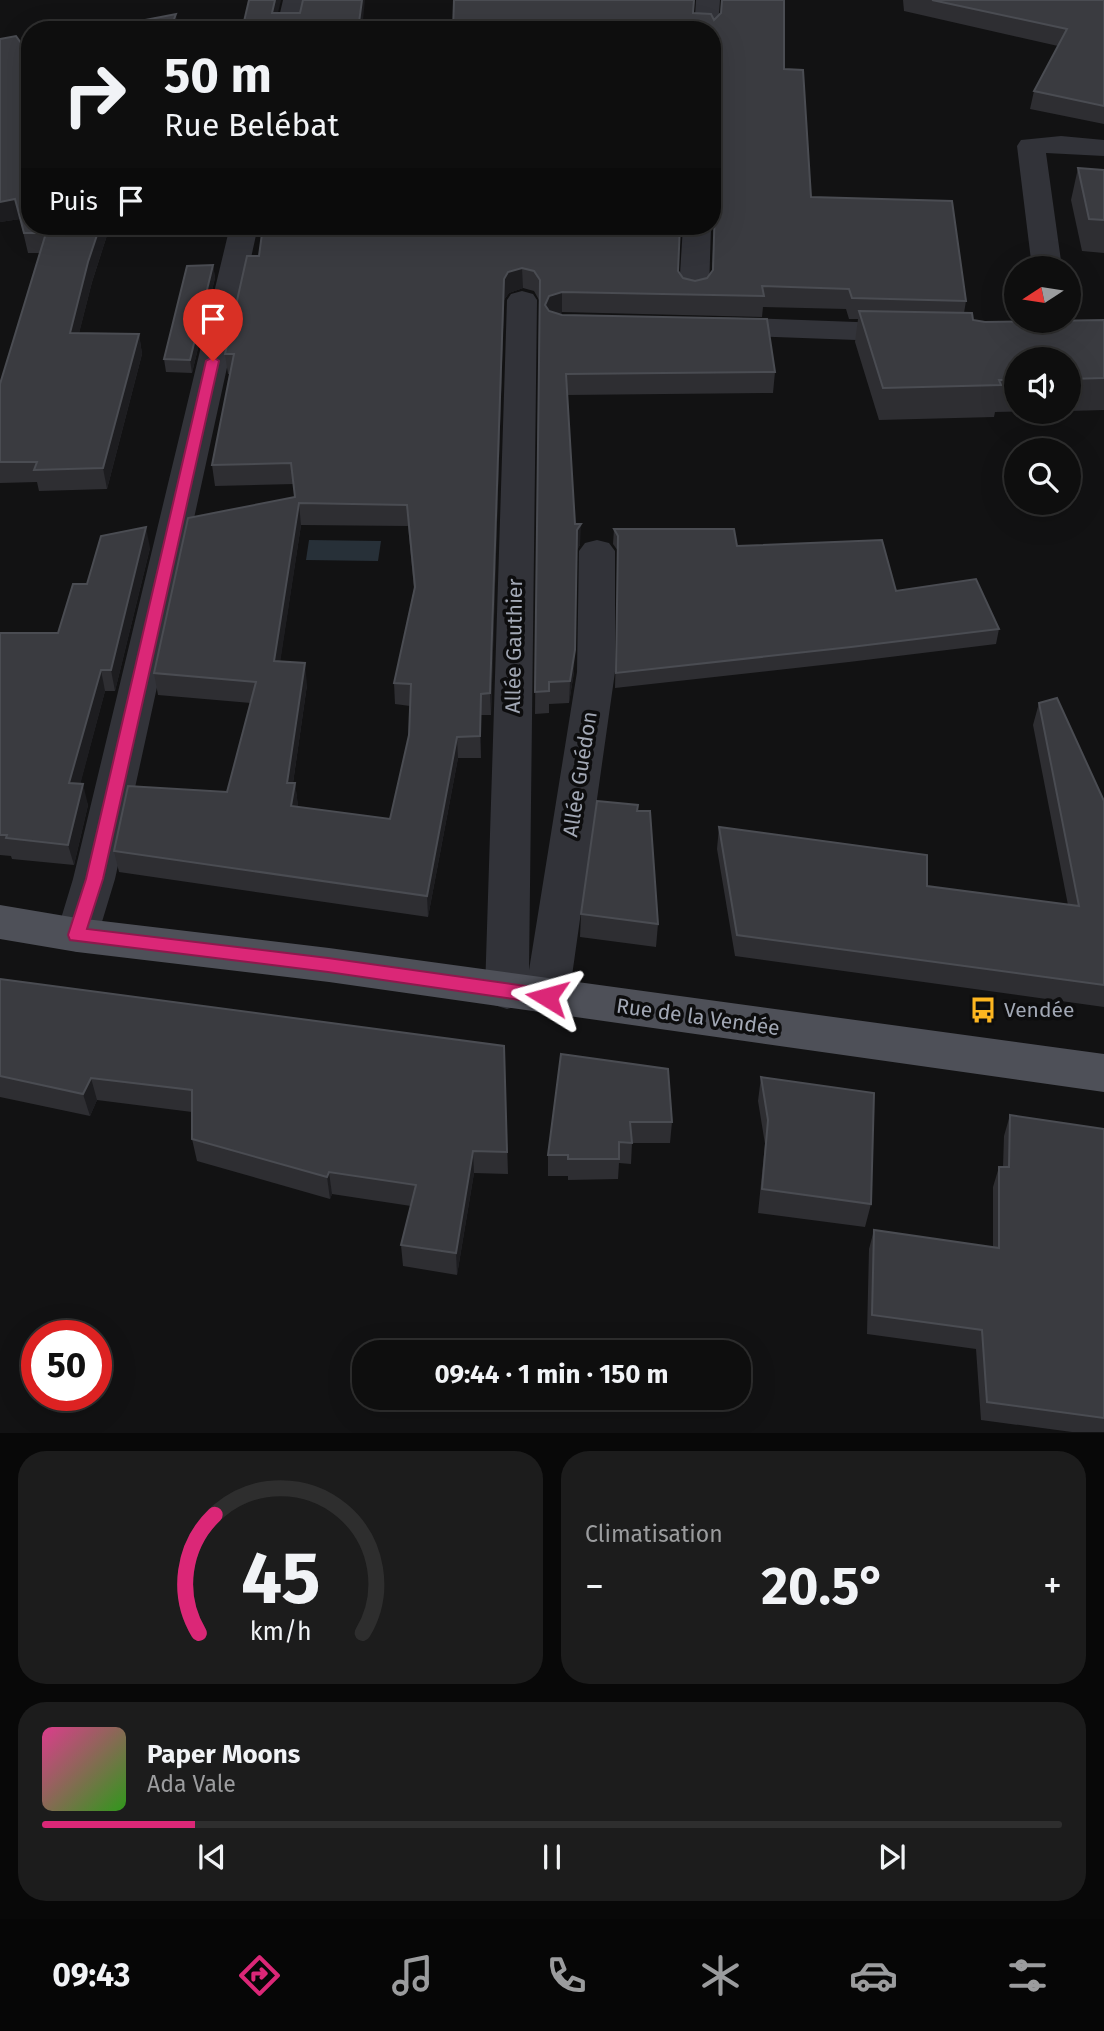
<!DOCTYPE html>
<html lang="fr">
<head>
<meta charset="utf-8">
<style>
  body { margin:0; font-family:"Fira Sans",sans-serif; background:#1c1c1c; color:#f1f3f6; height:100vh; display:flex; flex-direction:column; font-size:26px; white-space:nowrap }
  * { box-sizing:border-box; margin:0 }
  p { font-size:23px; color:#9b9c9e }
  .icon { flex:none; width:38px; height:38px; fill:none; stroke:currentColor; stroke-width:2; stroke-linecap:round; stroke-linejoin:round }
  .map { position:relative; height:1433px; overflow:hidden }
  .side { display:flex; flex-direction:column; gap:18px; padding:18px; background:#080808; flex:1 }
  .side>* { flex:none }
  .banner { position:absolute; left:21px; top:21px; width:700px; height:214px; border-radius:28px; box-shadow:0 7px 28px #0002,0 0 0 2px #2e2e2e; background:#0e0e0e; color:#f1f3f6; overflow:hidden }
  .needle { width:46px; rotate:258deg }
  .tools { position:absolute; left:1004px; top:256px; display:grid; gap:14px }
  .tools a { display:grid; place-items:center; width:77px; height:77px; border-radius:50%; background:#0e0e0e; box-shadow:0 7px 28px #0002,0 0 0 2px #2e2e2e; font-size:35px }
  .speed { position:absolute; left:21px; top:1320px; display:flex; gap:14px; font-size:35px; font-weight:700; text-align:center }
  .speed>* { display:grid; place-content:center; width:91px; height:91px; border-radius:50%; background:#0e0e0e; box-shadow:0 7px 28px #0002,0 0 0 2px #2e2e2e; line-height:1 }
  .speed .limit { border:10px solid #d22; background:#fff; color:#111 }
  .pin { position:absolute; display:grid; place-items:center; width:60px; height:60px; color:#fff; margin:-72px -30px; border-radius:50% 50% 50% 0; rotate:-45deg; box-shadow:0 0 7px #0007 }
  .pin .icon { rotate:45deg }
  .me { position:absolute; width:77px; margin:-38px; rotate:278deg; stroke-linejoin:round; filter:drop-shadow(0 0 5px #0008) }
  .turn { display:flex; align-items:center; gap:24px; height:147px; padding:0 28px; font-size:32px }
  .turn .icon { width:91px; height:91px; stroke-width:2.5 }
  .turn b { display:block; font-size:49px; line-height:60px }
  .then { display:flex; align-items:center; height:66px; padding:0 28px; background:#0003; gap:14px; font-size:26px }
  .big { font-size:52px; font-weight:700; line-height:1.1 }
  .side .tile { flex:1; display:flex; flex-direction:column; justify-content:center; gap:10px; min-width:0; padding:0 24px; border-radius:28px; background:#1c1c1c }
  .side .dial { align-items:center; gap:0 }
  .dial svg { height:182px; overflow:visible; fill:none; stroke:#2e2e2e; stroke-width:7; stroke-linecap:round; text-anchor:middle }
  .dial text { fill:#f1f3f6; stroke:none }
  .song { display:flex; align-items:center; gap:21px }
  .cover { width:84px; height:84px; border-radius:10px; background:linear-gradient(135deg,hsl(330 70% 55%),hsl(110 70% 35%)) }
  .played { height:7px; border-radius:4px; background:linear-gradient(90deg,#db2777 15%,#2e2e2e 15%) }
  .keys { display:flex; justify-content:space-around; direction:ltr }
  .heat { display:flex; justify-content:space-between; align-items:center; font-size:38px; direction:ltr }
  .side .tiles { flex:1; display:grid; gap:18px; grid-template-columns:1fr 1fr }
  .tile:last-child { grid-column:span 2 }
  .trip { position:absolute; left:352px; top:1340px; width:399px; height:70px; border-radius:28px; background:#0e0e0e; box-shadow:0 7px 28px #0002,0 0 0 2px #2e2e2e; font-weight:700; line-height:70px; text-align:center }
  .tab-bar { display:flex; height:112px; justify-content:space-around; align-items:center; background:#060606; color:#9b9c9e }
  .tab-bar .icon { width:49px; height:49px }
  .tab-bar .active { color:#db2777 }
  .tab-bar b { font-size:32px; color:#f1f3f6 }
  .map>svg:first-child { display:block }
  .water { fill:#273038 }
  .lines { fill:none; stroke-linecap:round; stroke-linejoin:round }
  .minor { fill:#323339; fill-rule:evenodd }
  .major { fill:#4e5058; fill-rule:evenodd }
  .wall { fill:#2e2e32; fill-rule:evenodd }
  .shaded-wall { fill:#1d1d20 }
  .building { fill:#3a3b40; stroke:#4a4c52; stroke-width:2; fill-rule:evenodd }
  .route { fill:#db2777; stroke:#8e194d; stroke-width:2 }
  .labels { text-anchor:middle; stroke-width:7; stroke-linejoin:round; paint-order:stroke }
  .street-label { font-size:21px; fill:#a2a8b5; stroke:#0d0d0e }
  .poi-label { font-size:21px; fill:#a2a8b5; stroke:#0d0d0e; text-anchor:start }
</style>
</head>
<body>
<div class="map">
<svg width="1104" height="1433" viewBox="0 0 1104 1433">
  <rect width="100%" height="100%" fill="#121213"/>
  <polygon class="water" points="309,540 381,541 378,561 306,560"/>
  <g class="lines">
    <g class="minor">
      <polygon points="283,0 307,0 300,30 276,30"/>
      <polygon points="696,0 720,0 718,30 715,35 712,36 712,30 694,30"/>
      <polygon points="1061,136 1104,140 1104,156 1046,153 1062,268 1032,268 1017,146 1021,140"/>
      <polygon points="230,226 258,226 115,879 98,935 92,947 77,952 62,947 56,935 73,879"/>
      <polygon points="683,226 711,226 709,290 705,296 694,299 683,296 679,290"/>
      <polygon points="522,291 533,294 537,300 529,970 577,672 579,551 585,543 597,540 609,543 615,551 615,672 569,997 563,1010 547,1015 531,1010 525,998 523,1004 507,1009 491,1004 485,991 507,300 511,294"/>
      <polygon points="718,317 910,324 921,326 925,333 921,340 910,342 718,335 707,332 703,326 707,320"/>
    </g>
    <polygon class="major" points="0,905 77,918 329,948 1104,1054 1104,1092 329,982 77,952 0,939"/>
  </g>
  <g class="wall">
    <polygon points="903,0 1104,0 1104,124 1030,109 1034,91 1058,46 904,11"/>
    <path d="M693 13 714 20 784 69 811 197 966 301 964 313 973 320 985 322 1104 320V410L1069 411V359H1017V411H1039L995 412 994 417 879 420 855 342 858 319H849L846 309 763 307 762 317 562 312 558 314 775 372 773 393 567 395 575 524 580 545 576 551 574 672 569 703 549 704V713L535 714 539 300 534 291 523 288 509 293 504 300 491 715H481V758H458L428 917 119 872 114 851 227 792 251 703 158 695 154 673 295 497 294 484 215 486 212 465 230 374H228L225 354 259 256 678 271 683 278 695 281 707 278 712 271 714 226 712 225V30ZM301 525 408 526 414 589 394 683 395 704 410 706 409 735 390 819 298 807 295 783H293L307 685 280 661Z"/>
    <polygon points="0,39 30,226 110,226 92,282 79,333 139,334 142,354 107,489 39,491 37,482 0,483 0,384 40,253 28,253 20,219 0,222"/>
    <polygon points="1078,168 1104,170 1104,253 1082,251 1071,200"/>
    <polygon points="213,265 215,278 192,373 166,372 164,359"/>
    <polygon points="614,529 737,546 896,591 999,629 996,644 849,662 615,688 618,551 613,544"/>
    <polygon points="150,548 115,691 105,691 80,784 88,805 74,865 12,859 11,856 0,855 0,633 58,633 87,584"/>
    <polygon points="1039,703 1104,801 1104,1007 735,956 717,849 719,827 927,886 1068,905 1033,725"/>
    <polygon points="638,811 658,924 656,947 580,937 581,914"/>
    <polygon points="0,979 504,1046 508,1174 474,1173 457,1275 403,1266 401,1245 411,1206 332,1194 330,1199 197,1161 192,1139 192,1112 97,1100 90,1116 0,1097"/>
    <polygon points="561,1054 672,1122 670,1143 632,1143 631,1164 619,1163 618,1179 568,1180 568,1176 548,1176 548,1155"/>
    <polygon points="761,1077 871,1204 865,1227 758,1213 765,1144 758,1101"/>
    <polygon points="1010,1115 1104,1129 1104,1432 1072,1432 981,1420 976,1349 867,1334 869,1249 874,1230 993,1247 993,1187 999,1167 1003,1167 1004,1136"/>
  </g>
  <g class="shaded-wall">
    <polygon points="275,0 281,0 274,30 272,13"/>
    <polygon points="362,0 365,0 362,30 358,30"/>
    <polygon points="176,14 178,30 170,30"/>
    <polygon points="15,199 20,219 0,222 0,202"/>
    <polygon points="100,226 110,226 92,282 74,353 70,333 88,262"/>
    <polygon points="213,265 215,278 192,373 190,360"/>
    <polygon points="522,268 523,288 509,293 504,300 491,715 490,693 504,279 508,272"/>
    <polygon points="562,292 562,312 549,317 545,305 549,296"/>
    <polygon points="139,334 142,354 107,489 103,468"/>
    <polygon points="299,503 301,525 277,683 274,661"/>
    <polygon points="581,524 580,545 576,551 574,672 569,703 577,530"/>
    <polygon points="146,527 150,548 115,691 111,670"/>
    <polygon points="305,663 307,685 290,804 287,783"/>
    <polygon points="101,670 105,691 75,804 69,783"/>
    <polygon points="481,694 481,758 480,736"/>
    <polygon points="457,737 458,758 428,917 427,896"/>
    <polygon points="295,783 298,805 294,828 291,806"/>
    <polygon points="83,784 88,805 74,865 68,845"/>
    <polygon points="91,1078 97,1100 90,1116 83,1094"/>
    <polygon points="473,1151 474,1173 457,1275 456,1253"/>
    <polygon points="329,1172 332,1194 330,1199 327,1177"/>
  </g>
  <g class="building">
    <polygon points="249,0 275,0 272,13 300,13 303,0 362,0 358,30 242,30"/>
    <path d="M454 0H694L693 13 711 14 714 20 721 13 722 0H784V69L803 70 811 197 952 201 966 301 852 298 849 289 762 286 764 296 562 292 549 296 545 305 549 311 562 315 767 319 775 372 566 374 575 524H581L577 530 575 650 570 681 549 682V691L535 692 540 280 534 271 522 268 508 272 504 279 490 693 481 694 480 736 457 737 427 896 114 851 128 786 227 792 256 682 154 673 188 518 295 497 291 463 212 465 234 354H225L247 256H259L263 226H680L678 271 683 278 695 281 707 278 713 270 715 206 712 203V30H453ZM299 503 407 505 415 587 394 683 411 684 409 735 390 819 291 806 295 783H287L305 663 274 661Z"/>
    <polygon points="932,0 1104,0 1104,106 1034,91 1067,29"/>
    <polygon points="176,14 170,30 93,30"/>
    <polygon points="16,36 21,43 30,42 30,226 100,226 88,262 70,333 139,334 103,468 34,470 37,462 0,462 0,384 46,233 24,233 15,199 0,202 0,39"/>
    <polygon points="1078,168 1104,170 1104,220 1089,219"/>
    <polygon points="213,265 190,360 164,359 187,266"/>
    <polygon points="859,311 972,313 973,320 985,322 1104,320 1104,378 1069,379 1069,359 1017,359 1017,380 999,380 1001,385 883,388"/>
    <polygon points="146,527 111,670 101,670 69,783 83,784 68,845 6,838 7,835 0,835 0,633 58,633 73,584 87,584 101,536"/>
    <polygon points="614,529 734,529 737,546 882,540 896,591 976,579 999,629 851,647 616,673 618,536"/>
    <polygon points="1057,698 1104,801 1104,985 737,935 719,827 927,855 927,886 1079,906 1039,703"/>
    <polygon points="597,801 638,805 637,811 650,811 658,924 581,914"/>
    <polygon points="0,979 504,1046 507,1152 473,1151 456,1253 401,1245 416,1185 329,1172 327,1177 192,1139 192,1090 91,1078 83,1094 0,1076"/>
    <polygon points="561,1054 668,1069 672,1122 630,1122 632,1143 619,1142 619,1159 568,1159 568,1155 548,1155"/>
    <polygon points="761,1077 874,1093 871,1204 762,1189 768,1120"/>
    <polygon points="1010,1115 1104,1129 1104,1418 987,1402 982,1330 872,1315 874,1230 999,1248 999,1167 1009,1167"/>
  </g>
  <polygon class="route" points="213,357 219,361 103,879 87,929 328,958 547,989 553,991 556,997 553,1002 547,1004 328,972 70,940 68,935 86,879 206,361"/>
  <defs>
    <g id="bus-bare" transform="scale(2.1)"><path d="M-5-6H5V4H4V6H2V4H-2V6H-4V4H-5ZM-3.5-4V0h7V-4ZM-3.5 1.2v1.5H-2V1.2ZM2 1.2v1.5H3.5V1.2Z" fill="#fdb620" stroke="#0d0d0e" stroke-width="2.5" paint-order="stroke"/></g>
  </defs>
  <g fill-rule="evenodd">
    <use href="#bus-bare" x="983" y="1010"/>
  </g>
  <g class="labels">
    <g class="street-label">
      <text transform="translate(514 646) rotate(-89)" y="7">Allée Gauthier</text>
      <text transform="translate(580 774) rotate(-81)" y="7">Allée Guédon</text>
      <text transform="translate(698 1017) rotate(8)" y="7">Rue de la Vendée</text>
    </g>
    <g class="poi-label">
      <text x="1004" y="1017">Vendée</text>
    </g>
  </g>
</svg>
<div class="tools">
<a><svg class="needle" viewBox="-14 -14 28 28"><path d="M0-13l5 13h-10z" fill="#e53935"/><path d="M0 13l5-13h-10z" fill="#9b9c9e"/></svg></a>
<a><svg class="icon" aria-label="sound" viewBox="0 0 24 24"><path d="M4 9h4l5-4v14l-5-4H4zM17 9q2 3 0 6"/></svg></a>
<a><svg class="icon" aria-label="search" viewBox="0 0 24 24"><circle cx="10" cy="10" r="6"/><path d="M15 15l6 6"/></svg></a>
</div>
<div class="speed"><div class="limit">50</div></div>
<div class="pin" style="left:213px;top:361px;background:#d93025"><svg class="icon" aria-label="arrive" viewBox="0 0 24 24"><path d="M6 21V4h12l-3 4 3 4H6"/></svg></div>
<svg class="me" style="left:547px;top:997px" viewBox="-20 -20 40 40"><path d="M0-17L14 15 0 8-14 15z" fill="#db2777" stroke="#fff" stroke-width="4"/></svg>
<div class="trip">09:44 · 1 min · 150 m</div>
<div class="banner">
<div class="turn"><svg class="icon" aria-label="right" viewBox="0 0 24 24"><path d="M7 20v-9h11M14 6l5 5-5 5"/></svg><div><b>50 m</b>Rue Belébat</div></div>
<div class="then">Puis<svg class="icon" aria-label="arrive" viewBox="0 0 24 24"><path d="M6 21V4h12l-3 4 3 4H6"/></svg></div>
</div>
</div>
<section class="side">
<div class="tiles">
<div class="tile dial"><svg viewBox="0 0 100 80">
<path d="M14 69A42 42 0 1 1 86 69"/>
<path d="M14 69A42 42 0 0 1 21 17" stroke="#db2777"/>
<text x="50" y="56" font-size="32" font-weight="700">45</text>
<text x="50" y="72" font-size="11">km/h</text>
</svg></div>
<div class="tile"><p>Climatisation</p>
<div class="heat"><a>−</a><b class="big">20.5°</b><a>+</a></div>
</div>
<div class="tile">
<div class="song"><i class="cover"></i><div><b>Paper Moons</b><p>Ada Vale</p></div></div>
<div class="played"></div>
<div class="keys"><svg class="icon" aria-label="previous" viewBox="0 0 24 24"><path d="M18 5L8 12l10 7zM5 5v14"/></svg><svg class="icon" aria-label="pause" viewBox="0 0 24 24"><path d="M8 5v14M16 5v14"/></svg><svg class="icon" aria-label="next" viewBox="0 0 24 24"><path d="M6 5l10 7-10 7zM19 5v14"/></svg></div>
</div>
</div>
</section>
<nav class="tab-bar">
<b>09:43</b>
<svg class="icon active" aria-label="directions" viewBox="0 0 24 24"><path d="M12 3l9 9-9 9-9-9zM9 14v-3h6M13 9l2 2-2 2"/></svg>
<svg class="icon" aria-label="music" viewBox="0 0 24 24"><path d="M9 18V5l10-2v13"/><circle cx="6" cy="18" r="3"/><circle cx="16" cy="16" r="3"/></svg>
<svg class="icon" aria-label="phone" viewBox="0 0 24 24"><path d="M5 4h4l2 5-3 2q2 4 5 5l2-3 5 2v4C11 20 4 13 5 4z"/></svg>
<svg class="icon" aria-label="climate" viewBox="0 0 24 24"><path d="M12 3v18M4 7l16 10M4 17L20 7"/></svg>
<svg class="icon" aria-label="car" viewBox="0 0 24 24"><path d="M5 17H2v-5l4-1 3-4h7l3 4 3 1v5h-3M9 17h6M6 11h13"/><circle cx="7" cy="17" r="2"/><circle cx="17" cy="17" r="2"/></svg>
<svg class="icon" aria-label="filters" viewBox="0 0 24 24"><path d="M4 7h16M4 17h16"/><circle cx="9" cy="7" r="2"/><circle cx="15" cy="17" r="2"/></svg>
</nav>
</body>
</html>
